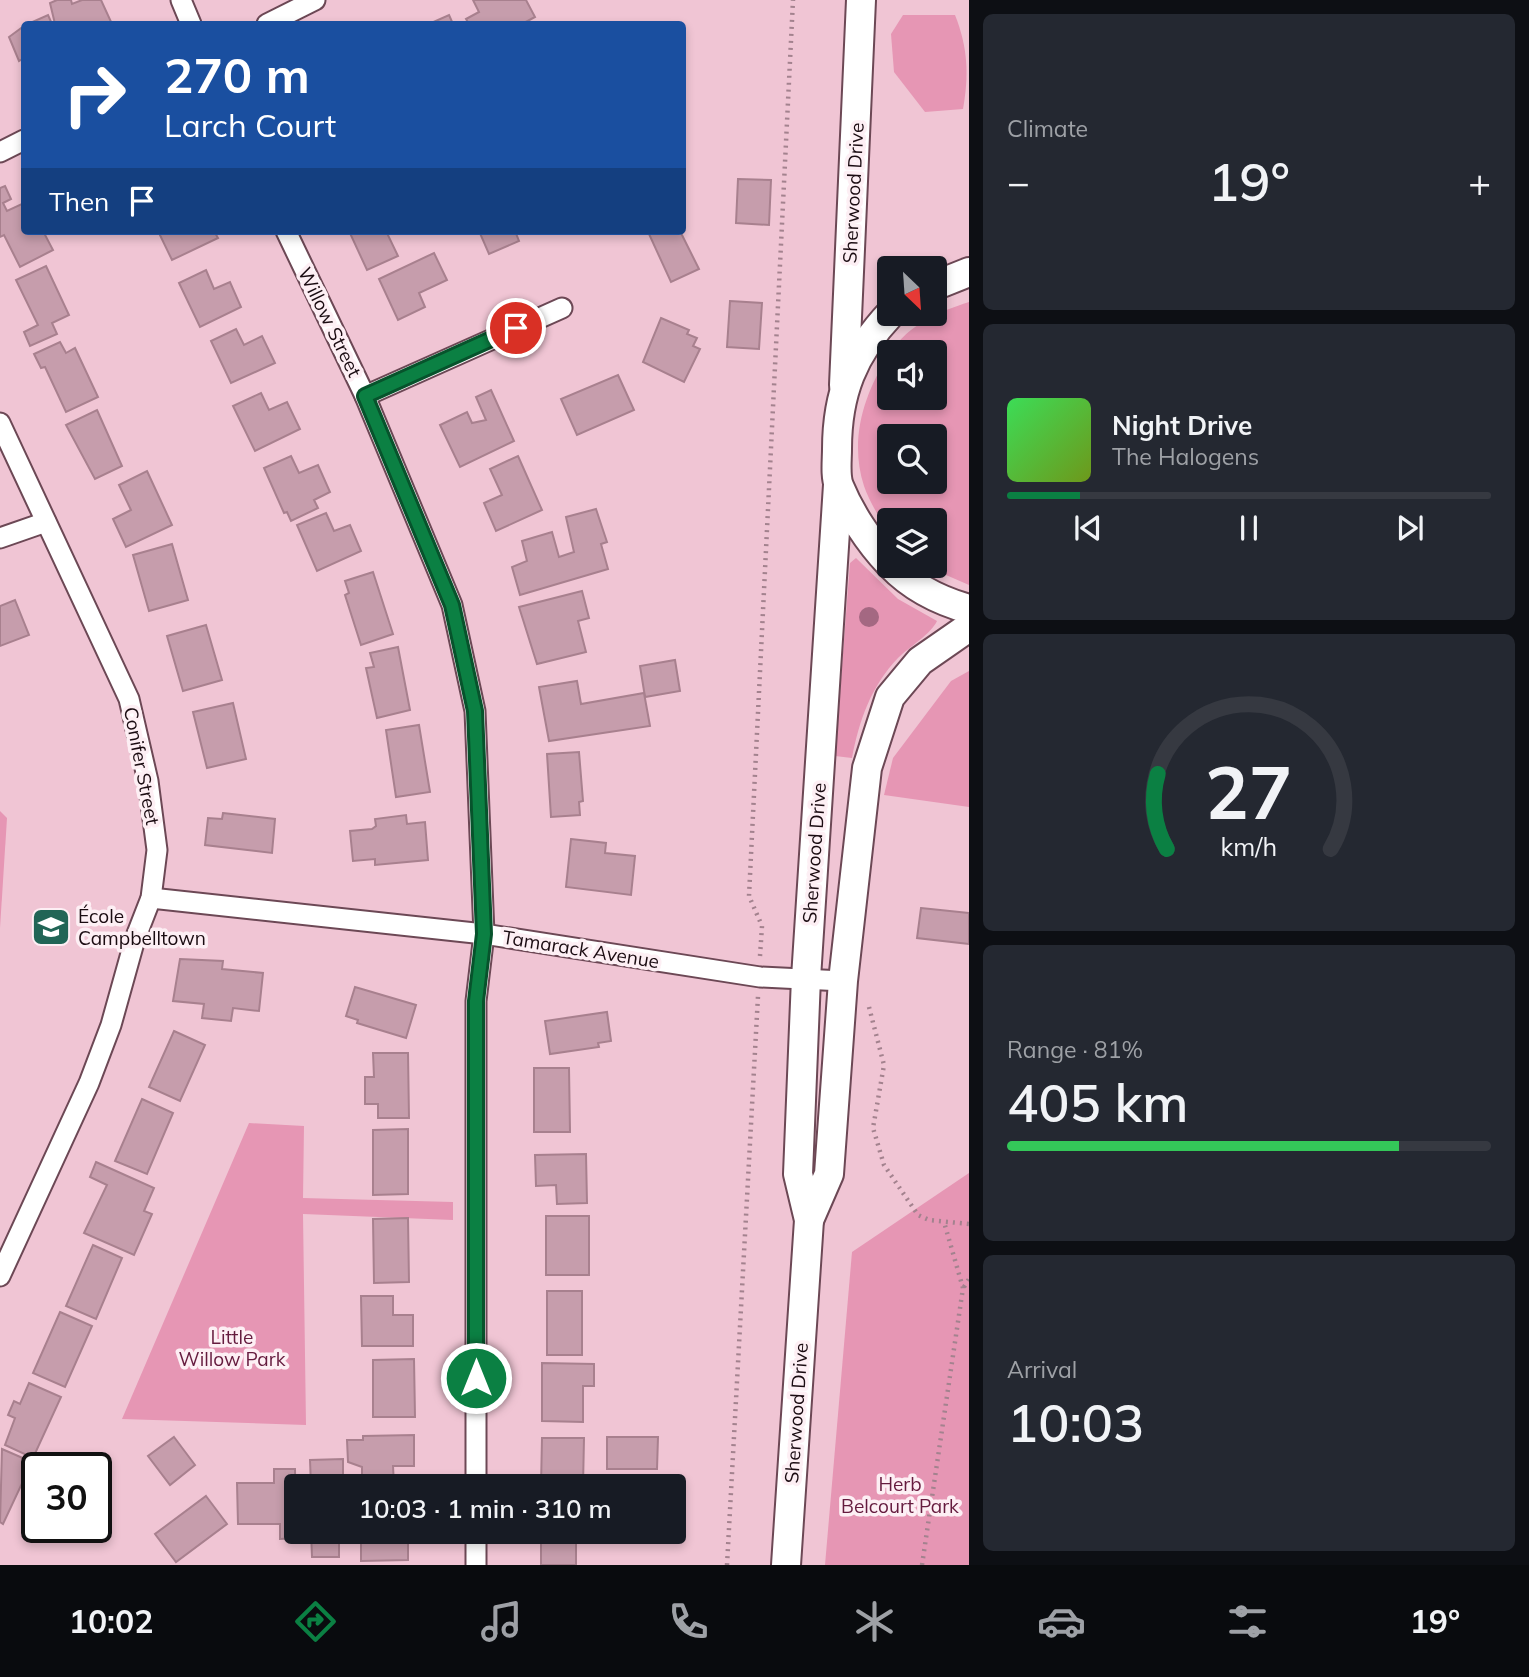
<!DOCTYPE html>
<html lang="en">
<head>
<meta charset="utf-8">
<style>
  body { margin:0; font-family:Mulish,sans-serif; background:#242831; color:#f1f3f6; height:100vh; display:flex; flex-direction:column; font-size:26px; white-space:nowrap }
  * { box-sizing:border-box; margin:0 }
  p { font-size:23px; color:#9ea1a6 }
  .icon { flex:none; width:38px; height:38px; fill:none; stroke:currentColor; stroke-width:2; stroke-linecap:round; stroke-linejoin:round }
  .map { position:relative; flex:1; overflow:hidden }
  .sheet { display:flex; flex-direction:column; gap:14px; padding:14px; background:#0d0f14; width:560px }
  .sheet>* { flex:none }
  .banner { position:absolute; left:21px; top:21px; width:665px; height:214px; border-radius:7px; box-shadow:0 4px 10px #0003; background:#1a4fa0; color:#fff; overflow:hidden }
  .needle { width:46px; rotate:155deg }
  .tools { position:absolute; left:877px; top:256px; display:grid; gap:14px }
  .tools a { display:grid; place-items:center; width:70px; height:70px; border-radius:7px; background:#171b24; box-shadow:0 4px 10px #0003; font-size:35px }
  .speed { position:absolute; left:21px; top:1452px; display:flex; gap:14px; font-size:35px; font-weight:700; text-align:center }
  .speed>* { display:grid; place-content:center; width:91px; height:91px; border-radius:50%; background:#171b24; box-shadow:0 4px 10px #0003; line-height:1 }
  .speed .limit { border:4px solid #111; border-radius:10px; background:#fff; color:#111 }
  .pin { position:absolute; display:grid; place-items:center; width:60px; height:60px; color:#fff; margin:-30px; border:4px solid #fff; border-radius:50%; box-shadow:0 2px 7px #0007 }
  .me { position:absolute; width:77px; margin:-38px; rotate:0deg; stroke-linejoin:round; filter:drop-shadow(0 0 5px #0008) }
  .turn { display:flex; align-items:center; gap:24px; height:147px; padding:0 28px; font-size:32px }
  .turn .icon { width:91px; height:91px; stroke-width:2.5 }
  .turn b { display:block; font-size:49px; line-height:60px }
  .then { display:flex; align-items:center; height:66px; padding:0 28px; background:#0003; gap:14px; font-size:26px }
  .big { font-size:52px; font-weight:600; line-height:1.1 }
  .sheet .widget { flex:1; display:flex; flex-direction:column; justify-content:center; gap:10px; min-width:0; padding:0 24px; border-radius:10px; background:#242831 }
  .sheet .dial { align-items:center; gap:0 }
  .dial svg { height:182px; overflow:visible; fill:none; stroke:#363941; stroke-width:7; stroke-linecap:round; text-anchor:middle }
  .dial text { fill:#f1f3f6; stroke:none }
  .song { display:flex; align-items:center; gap:21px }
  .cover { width:84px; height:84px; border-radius:10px; background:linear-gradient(135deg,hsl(130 70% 55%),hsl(80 70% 35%)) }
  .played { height:7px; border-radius:4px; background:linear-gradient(90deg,#0b8043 15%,#363941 15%) }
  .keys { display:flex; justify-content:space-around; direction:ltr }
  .heat { display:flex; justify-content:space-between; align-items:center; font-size:38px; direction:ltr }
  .charge { height:10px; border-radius:5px; background:linear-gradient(90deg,#34c759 81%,#363941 0) }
  .trip { position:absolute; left:284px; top:1474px; width:402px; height:70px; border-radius:7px; background:#171b24; box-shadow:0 4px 10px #0003; font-weight:600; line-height:70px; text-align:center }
  .tabs { display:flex; height:112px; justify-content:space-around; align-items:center; background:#090b0e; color:#9ea1a6 }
  .tabs .icon { width:49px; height:49px }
  .tabs .active { color:#0b8043 }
  .tabs b { font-size:32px; color:#f1f3f6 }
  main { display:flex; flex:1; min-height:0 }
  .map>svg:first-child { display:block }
  .green { fill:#e696b4; fill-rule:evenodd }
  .building { fill:#c69dac; stroke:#a8808e; stroke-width:2 }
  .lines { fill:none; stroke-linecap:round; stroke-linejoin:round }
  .street-casing { stroke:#6c4855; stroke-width:23 }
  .secondary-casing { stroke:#6c4855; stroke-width:32 }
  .path { stroke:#a3828e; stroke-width:4.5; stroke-dasharray:2 5; stroke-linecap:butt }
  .street { stroke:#fff; stroke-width:19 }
  .secondary { stroke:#fff; stroke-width:28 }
  .tree { fill:#a46882 }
  .route-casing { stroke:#07532c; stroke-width:18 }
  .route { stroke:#0b8043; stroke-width:12 }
  .labels { text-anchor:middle; stroke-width:7; stroke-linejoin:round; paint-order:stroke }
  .street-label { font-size:19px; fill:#1a0b11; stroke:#fdeff4 }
  .poi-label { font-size:19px; fill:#1a0b11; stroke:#fdeff4; text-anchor:start }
  .park-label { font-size:19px; fill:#651b3e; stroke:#fdeff4 }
</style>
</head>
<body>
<main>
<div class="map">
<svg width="969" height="1565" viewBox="0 0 969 1565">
  <rect width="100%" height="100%" fill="#f0c5d4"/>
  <g class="green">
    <path d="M903 15H955C968 48 969 75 963 109L925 112 894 72 891 34Z"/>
    <path d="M969 302V585L923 565H934V520H889V533L886 530C879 516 869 501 864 486 849 440 864 393 889 355V397H934V352H891C908 325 940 311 969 302ZM889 436H934V481H889Z"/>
    <path d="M856 558 898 599 937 621C931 634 909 647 898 658 871 686 859 721 852 758L835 756 850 563Z"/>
    <polygon points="969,671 969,807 884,795 893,758 951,681"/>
    <polygon points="0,811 7,818 0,928"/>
    <polygon points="249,1123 304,1126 303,1198 453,1202 453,1220 303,1214 306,1425 122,1419"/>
    <polygon points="969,1173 969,1565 825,1565 852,1252"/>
  </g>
  <g class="building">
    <polygon points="57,0 71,0 72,4 82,0 101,0 112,24 55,24 50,3"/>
    <polygon points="473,0 526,0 535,17 522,24 469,24 466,19 479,12"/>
    <polygon points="48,15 52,24 28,24"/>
    <polygon points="449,15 453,24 429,24"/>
    <polygon points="24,26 24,58 19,61 9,37"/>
    <polygon points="738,179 771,180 769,225 736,223"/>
    <polygon points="5,186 11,199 3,203 7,211 24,203 24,231 43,231 53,250 20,267 4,235 0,237 0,188"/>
    <polygon points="158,231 214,231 218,238 172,260"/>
    <polygon points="349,231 386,231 398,256 367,270"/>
    <polygon points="479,231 515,231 519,241 489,254"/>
    <polygon points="655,231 680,231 699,269 671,282 649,234"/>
    <polygon points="434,253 447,280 419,293 425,307 398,320 379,279"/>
    <polygon points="46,266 69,315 52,323 57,334 30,346 24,332 38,325 16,280"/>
    <polygon points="206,270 214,289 230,282 241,307 200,327 179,283"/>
    <polygon points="730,301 762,303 759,349 727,347"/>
    <polygon points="661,318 689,330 687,334 697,338 693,346 700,349 684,382 643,362"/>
    <polygon points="236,329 244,345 262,336 275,363 231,383 211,341"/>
    <polygon points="60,342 66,353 75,348 98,397 66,412 45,367 41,368 34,354"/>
    <polygon points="618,375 634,410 577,435 561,399"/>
    <polygon points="491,390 514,441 460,467 440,425 467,412 472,423 486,420 476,397"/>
    <polygon points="261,393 269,410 287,402 300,429 255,451 233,406"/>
    <polygon points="97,410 122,466 95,479 66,425"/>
    <polygon points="291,456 299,473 318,465 330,492 314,500 318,508 291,521 287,512 284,513 264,468"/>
    <polygon points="518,456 542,510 496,531 484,503 502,495 490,469"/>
    <polygon points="147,471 172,525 126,547 113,519 131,510 119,485"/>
    <polygon points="596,509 607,542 601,544 608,569 520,595 512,567 527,561 522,541 552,532 559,557 574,552 566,517"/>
    <polygon points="326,513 334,531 350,525 361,551 317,571 297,525"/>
    <polygon points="172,544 188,600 149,611 133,555"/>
    <polygon points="373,572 393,634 361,645 345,595 349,593 345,581"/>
    <polygon points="582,591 589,618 578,621 586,652 537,664 519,607"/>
    <polygon points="15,600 29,635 0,646 0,606"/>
    <polygon points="206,625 222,680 183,691 167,636"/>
    <polygon points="398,647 410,710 377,718 366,668 374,667 370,653"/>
    <polygon points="675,660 680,691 645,697 640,666"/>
    <polygon points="577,681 581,704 644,693 650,726 549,741 539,687"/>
    <polygon points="233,703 246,759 207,768 193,712"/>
    <polygon points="419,725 430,792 396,797 386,730"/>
    <polygon points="579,752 583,801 579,802 580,815 551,817 547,754"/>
    <polygon points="223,813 275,819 272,853 205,845 208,818 222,819"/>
    <polygon points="406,815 407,824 425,822 428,860 375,865 375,859 353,861 350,831 372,829 376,826 375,819"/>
    <polygon points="571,839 606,843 605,853 635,856 631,895 566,887"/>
    <polygon points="921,908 969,913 969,944 917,938"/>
    <polygon points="180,959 223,961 222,969 263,973 259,1011 233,1008 231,1021 202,1018 204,1004 173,1001"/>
    <polygon points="355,987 416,1005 406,1038 357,1023 358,1020 346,1016"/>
    <polygon points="607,1012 611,1041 598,1043 599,1047 550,1054 545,1021"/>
    <polygon points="174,1031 205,1045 180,1101 149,1087"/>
    <polygon points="373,1053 408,1053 409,1118 378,1118 378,1104 365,1104 365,1077 374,1077"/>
    <polygon points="534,1068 569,1068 570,1132 534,1132"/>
    <polygon points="142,1099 173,1113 147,1174 115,1161"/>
    <polygon points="408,1129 408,1194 373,1195 373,1130"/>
    <polygon points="586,1154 587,1203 557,1204 556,1185 536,1186 535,1155"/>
    <polygon points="96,1162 154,1188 144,1211 152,1214 134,1255 84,1233 107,1185 90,1177"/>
    <rect x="546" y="1216" width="43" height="59"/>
    <polygon points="408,1218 409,1282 374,1283 373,1219"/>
    <polygon points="93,1245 122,1258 96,1319 66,1306"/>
    <rect x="547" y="1291" width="35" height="64"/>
    <polygon points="361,1296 393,1296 393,1315 413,1315 413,1346 362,1346"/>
    <polygon points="60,1312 92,1326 65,1387 33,1373"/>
    <polygon points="414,1359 415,1417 373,1417 373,1360"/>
    <polygon points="542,1363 594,1364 594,1386 583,1386 583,1422 542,1421"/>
    <polygon points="29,1383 61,1397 33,1458 5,1445 15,1418 8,1415 14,1401 20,1404"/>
    <polygon points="414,1435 414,1466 393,1466 394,1485 362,1485 362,1467 348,1462 347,1440 363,1440 363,1436"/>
    <polygon points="174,1437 195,1465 170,1485 148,1456"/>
    <polygon points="607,1437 658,1437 657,1469 607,1469"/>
    <polygon points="542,1438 584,1438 583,1486 541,1486"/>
    <polygon points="2,1449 32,1462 3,1524 0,1522"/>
    <polygon points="343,1459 343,1486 311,1486 310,1460"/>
    <polygon points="274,1469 295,1469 296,1538 280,1539 280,1524 238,1524 237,1483 274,1483"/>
    <polygon points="206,1496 227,1524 176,1562 155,1534"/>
    <polygon points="311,1531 339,1531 339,1557 312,1557"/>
    <polygon points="408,1531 408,1560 361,1561 361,1532 343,1531"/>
    <rect x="541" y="1531" width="35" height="34"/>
  </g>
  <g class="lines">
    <g class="street-casing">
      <g id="street">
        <polyline points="181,0 191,24"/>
        <polyline points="267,24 315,0"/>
        <polyline points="0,152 24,140"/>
        <polyline points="286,231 365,396 452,605 475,711 484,934 476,1001 476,1486"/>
        <polyline points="365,396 562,308"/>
        <polyline points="0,423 129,699 148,781 157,850 151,898 135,939 111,1025 89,1083 0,1276"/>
        <polyline points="0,538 46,522"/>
        <polyline points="151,898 484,934 760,977 843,981"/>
        <polyline points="476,1531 476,1565"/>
      </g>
    </g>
    <g class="secondary-casing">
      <g id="secondary">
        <polyline points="934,286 969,272"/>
        <polyline points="844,385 861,0"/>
        <path d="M889 563C869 542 850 513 839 486 835 476 837 460 837 449 837 394 853 353 891 313"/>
        <path d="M891 565C912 587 940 601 969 609"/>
        <polyline points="809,1220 829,1174 843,981 867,768 890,697 920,661 969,627"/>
        <polyline points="786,1565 809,1220 798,1174 806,978 838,485"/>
      </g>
    </g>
    <g class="path">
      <polyline points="760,956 762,926 749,896 793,0"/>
      <polyline points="869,1007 884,1065 873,1128 884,1165 918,1215 929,1220 969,1224"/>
      <polyline points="964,1287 969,1279"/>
      <polyline points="727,1565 758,996"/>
      <polyline points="922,1565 963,1288 944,1222"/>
    </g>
    <use href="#street" class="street"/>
    <use href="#secondary" class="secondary"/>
  </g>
  <circle class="tree" cx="869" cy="617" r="10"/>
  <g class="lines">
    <g class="route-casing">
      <polyline id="route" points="476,1378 476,1001 484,934 475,711 452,605 365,396 516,328"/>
    </g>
    <use href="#route" class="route"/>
  </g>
  <defs>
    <g id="school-square" transform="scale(2.0125)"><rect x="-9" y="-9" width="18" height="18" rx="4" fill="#216556" stroke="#fdeff4"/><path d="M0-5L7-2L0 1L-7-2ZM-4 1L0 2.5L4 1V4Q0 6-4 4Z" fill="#fff"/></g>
  </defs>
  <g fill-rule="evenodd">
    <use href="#school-square" x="51" y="927"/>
  </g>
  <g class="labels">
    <g class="street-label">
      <text transform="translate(853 193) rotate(-87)" y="7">Sherwood Drive</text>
      <text transform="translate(330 322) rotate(64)" y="7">Willow Street</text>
      <text transform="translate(142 766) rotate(79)" y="7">Conifer Street</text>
      <text transform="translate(814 853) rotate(-86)" y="7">Sherwood Drive</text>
      <text transform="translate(581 949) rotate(9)" y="7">Tamarack Avenue</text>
      <text transform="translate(796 1413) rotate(-86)" y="7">Sherwood Drive</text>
    </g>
    <g class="poi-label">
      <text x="78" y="923">École<tspan x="78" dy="22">Campbelltown</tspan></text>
    </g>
    <g class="park-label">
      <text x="232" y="1344">Little<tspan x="232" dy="22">Willow Park</tspan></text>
      <text x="900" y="1491">Herb<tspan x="900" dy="22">Belcourt Park</tspan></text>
    </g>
  </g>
</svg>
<div class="tools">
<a><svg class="needle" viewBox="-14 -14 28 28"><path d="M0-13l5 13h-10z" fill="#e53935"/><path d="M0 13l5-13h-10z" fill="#9ea1a6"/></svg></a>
<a><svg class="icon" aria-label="sound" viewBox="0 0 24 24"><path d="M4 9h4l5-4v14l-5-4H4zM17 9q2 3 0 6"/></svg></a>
<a><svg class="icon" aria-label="search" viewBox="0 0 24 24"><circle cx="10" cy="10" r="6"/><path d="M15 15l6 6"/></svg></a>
<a><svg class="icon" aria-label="layers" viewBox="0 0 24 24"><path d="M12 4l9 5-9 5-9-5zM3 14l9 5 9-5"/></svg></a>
</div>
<div class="speed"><div class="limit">30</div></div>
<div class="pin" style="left:516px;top:328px;background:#d93025"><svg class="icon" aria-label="arrive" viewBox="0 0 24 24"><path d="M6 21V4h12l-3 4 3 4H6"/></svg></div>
<svg class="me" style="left:476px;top:1378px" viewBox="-20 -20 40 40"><circle r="17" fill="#0b8043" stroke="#fff" stroke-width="3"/><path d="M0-11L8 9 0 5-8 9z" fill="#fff"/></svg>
<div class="trip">10:03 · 1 min · 310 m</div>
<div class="banner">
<div class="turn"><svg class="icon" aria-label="right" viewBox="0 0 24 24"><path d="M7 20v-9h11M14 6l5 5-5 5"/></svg><div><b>270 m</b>Larch Court</div></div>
<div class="then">Then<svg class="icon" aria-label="arrive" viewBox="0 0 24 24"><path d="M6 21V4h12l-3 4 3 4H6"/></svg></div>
</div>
</div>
<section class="sheet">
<div class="widget"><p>Climate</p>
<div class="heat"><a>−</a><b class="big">19°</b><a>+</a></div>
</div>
<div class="widget">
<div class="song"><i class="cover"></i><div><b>Night Drive</b><p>The Halogens</p></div></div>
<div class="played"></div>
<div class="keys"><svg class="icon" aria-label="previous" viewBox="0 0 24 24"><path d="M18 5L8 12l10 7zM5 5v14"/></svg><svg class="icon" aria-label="pause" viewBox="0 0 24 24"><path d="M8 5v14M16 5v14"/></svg><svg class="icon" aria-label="next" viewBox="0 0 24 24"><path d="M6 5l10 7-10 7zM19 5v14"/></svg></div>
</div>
<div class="widget dial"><svg viewBox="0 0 100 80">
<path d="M14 69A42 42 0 1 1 86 69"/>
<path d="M14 69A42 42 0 0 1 10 36" stroke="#0b8043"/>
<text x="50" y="56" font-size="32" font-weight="700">27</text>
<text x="50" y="72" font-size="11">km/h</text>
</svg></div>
<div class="widget"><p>Range · 81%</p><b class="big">405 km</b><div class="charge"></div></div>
<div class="widget"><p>Arrival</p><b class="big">10:03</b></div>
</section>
</main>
<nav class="tabs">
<b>10:02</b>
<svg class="icon active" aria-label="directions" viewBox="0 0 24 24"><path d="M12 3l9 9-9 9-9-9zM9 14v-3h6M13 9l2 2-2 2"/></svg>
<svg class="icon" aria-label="music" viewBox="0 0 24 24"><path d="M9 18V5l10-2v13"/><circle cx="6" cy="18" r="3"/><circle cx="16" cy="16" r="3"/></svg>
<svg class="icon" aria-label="phone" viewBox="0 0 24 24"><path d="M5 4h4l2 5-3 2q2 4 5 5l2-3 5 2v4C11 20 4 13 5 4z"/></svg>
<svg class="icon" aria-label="climate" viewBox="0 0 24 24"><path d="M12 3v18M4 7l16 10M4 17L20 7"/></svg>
<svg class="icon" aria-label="car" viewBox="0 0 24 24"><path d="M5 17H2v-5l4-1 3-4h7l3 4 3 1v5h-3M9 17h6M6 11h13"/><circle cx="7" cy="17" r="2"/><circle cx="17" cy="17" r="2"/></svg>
<svg class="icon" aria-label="filters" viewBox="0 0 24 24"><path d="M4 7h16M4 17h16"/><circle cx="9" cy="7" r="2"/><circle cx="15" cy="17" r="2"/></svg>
<b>19°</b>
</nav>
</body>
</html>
